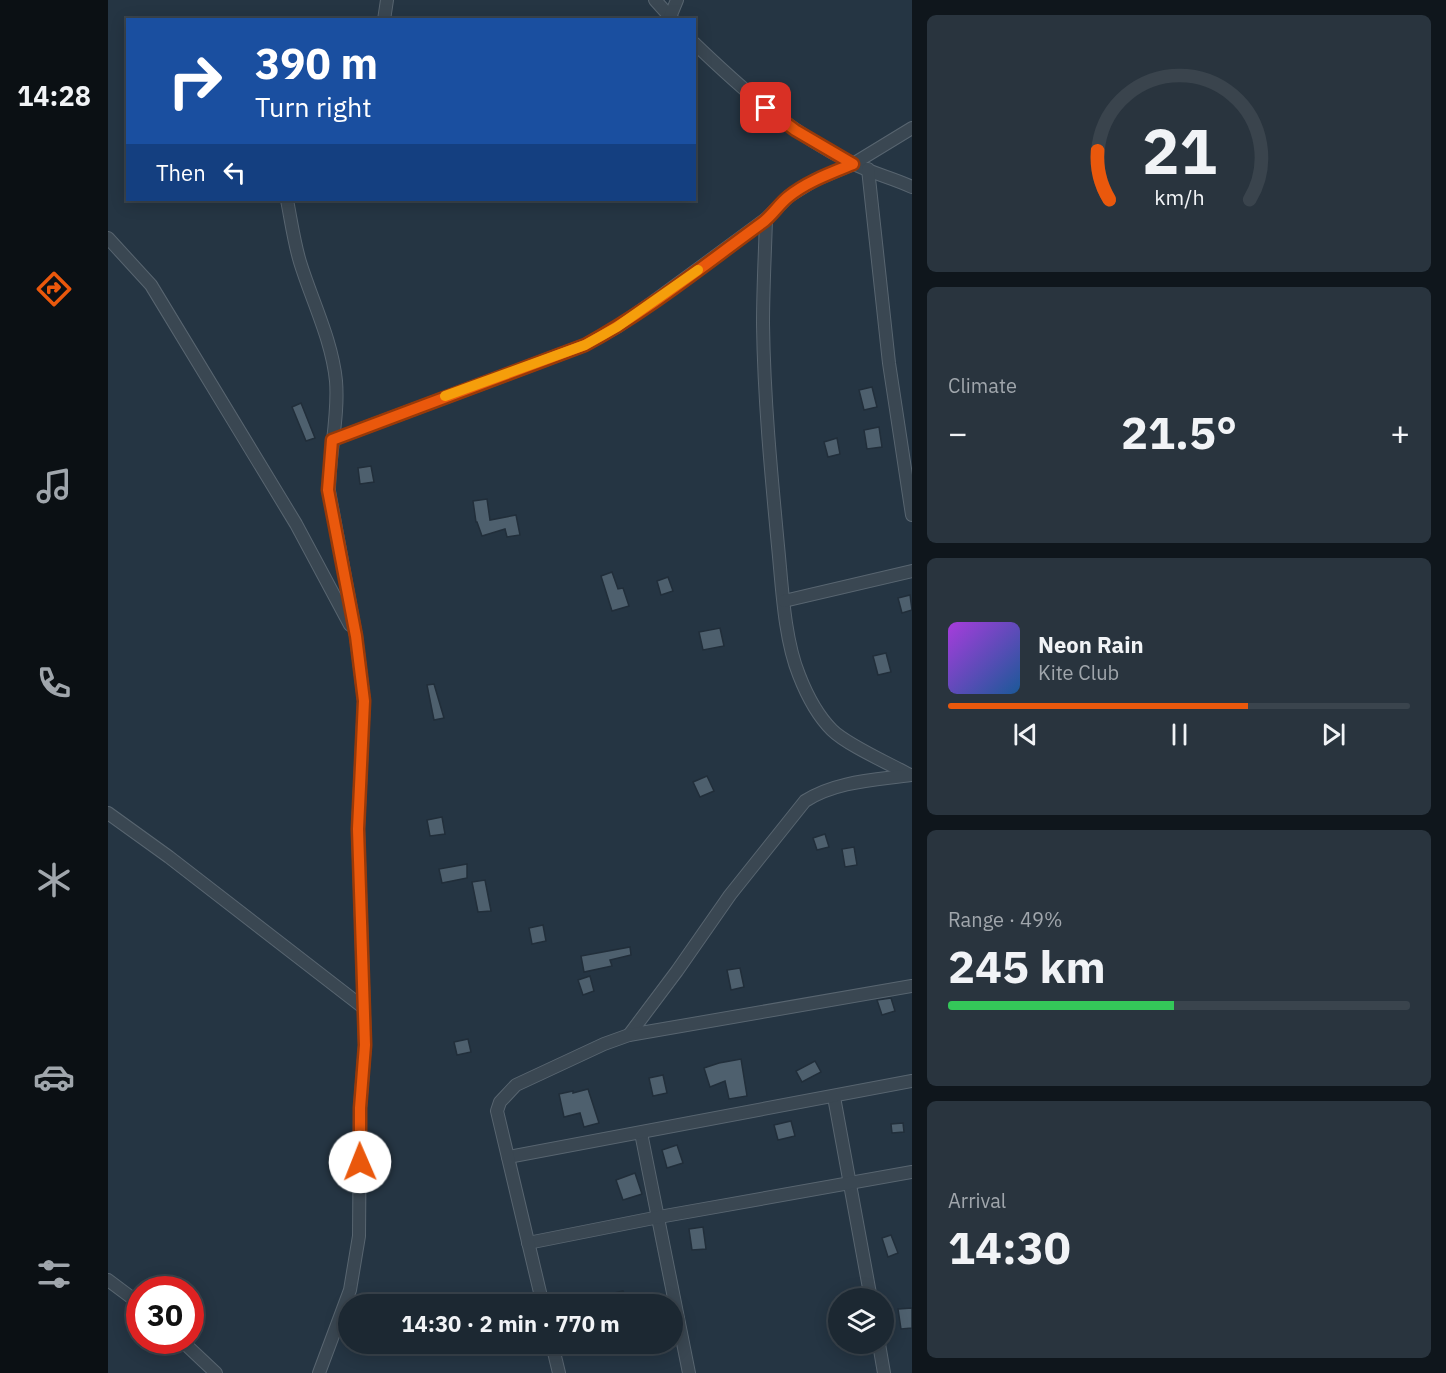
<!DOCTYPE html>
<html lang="en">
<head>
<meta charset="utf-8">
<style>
  body { margin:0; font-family:"IBM Plex Sans",sans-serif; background:#29343e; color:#f1f3f6; height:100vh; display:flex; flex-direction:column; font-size:22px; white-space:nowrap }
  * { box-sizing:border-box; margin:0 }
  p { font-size:20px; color:#a0a6ac }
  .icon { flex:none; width:33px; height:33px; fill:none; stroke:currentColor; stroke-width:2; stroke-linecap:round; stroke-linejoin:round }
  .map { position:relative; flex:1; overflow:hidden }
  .sheet { display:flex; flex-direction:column; gap:15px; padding:15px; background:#0f161c; width:534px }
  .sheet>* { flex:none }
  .hud { position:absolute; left:18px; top:18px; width:570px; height:183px; border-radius:0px; box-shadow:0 3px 15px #0003,0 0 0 2px #3a444d; background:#1a4fa0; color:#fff; overflow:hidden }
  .buttons { position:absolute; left:720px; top:1288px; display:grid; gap:12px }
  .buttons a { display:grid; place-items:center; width:66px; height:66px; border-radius:50%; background:#1c2832; box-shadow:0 3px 15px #0003,0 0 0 2px #3a444d; font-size:30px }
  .speed { position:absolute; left:18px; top:1276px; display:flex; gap:12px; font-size:30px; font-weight:700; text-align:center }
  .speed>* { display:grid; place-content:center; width:78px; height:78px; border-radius:50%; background:#1c2832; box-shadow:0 3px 15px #0003,0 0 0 2px #3a444d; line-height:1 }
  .speed .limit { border:9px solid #d22; background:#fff; color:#111 }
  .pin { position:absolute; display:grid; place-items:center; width:51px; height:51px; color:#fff; margin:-26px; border-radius:12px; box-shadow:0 3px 9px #0006 }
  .me { position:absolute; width:66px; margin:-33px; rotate:359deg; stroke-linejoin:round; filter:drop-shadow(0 0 4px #0008) }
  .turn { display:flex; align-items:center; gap:21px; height:126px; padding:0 30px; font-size:27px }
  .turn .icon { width:78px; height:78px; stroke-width:2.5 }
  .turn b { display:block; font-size:42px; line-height:51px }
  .then { display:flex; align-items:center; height:57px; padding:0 30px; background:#0003; gap:12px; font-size:22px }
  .big { font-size:45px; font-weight:700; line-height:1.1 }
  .sheet .card { flex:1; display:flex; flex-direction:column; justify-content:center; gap:9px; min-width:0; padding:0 21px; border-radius:9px; background:#29343e }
  .sheet .dial { align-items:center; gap:0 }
  .dial svg { height:156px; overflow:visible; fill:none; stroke:#3a444d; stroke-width:7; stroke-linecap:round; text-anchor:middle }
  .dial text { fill:#f1f3f6; stroke:none }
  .song { display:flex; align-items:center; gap:18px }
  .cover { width:72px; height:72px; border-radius:9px; background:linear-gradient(135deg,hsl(280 70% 55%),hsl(210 70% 35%)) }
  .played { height:6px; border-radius:3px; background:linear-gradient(90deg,#ea580c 65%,#3a444d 65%) }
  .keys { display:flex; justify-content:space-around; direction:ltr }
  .heat { display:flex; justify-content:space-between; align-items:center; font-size:33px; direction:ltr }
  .charge { height:9px; border-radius:4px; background:linear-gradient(90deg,#34c759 49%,#3a444d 0) }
  .trip { position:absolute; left:230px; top:1294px; width:345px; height:60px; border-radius:30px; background:#1c2832; box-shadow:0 3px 15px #0003,0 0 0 2px #3a444d; font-weight:700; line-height:60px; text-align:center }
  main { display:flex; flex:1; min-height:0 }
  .tabs { display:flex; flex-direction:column; width:108px; justify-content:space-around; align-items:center; background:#0b1014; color:#a0a6ac }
  .tabs .icon { width:42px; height:42px }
  .tabs .on { color:#ea580c }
  .tabs b { font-size:27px; color:#f1f3f6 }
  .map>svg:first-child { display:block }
  .building { fill:#4e606e; stroke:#212e3a; stroke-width:1.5 }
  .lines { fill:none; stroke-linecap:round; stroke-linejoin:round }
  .street-casing { stroke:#586570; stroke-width:14 }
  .street { stroke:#3a4752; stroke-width:12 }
  .route-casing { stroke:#983908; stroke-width:15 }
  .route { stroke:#ea580c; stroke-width:10 }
  .slow { stroke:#f59e0b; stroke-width:10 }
</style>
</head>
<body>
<main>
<nav class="tabs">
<b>14:28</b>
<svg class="icon on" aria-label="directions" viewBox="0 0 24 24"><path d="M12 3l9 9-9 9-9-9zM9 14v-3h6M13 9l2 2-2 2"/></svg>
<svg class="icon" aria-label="music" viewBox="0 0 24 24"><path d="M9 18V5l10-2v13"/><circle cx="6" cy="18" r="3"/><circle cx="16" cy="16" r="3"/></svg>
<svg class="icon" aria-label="phone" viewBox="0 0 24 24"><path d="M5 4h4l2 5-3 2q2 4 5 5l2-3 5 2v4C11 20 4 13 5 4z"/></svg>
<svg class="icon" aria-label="climate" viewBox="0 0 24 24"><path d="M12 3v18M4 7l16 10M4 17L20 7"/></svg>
<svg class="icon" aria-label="car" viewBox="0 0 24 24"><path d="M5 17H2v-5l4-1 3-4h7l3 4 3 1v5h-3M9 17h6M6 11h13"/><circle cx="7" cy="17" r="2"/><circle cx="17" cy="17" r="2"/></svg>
<svg class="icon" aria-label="filters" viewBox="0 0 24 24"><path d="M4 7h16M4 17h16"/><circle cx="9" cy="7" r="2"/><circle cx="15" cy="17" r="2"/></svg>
</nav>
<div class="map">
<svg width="804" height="1373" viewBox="0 0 804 1373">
  <rect width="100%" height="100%" fill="#253543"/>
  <g class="building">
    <polygon points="764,387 769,407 756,410 751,390"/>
    <polygon points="193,403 207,438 198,441 184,407"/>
    <polygon points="771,427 774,447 759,449 756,430"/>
    <polygon points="729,438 732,454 720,457 716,442"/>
    <polygon points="263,466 266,482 252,484 250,468"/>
    <polygon points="379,499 382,520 408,515 412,535 399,537 397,529 374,536 369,522 368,522 365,501"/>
    <polygon points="504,572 510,589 515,588 521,606 504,611 493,576"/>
    <polygon points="560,577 565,591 553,595 549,581"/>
    <polygon points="802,595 804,610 794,613 790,598"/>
    <polygon points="612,628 616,646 595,650 591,632"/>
    <polygon points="778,653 783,672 770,675 765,656"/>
    <polygon points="326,684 336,718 326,720 319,685"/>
    <polygon points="599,776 606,791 592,797 585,782"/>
    <polygon points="334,817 337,834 322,836 319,820"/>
    <polygon points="717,834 721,847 709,850 705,838"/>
    <polygon points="746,847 749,865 737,867 734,849"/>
    <polygon points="359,864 359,878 334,883 331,869"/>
    <polygon points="377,880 383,911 370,912 364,882"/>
    <polygon points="435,925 438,941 424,944 421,928"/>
    <polygon points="522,947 523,955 502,960 504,966 476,972 473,956"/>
    <polygon points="632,968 636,987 623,990 619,970"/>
    <polygon points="482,976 486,991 475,995 470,980"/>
    <polygon points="783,998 787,1011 774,1015 769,1000"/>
    <polygon points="360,1039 363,1052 349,1055 346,1042"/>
    <polygon points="633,1059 639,1096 621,1099 617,1081 602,1087 596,1068 611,1063"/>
    <polygon points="707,1061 713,1072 694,1082 688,1071"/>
    <polygon points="555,1075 559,1093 545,1096 541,1078"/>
    <polygon points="480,1089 491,1123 476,1127 472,1113 456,1117 451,1094 465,1091 465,1093"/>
    <polygon points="683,1121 687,1136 670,1140 666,1125"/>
    <polygon points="795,1123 796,1132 784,1133 783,1124"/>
    <polygon points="569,1145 575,1163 559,1168 554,1150"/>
    <polygon points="527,1173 534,1194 515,1200 508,1180"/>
    <polygon points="595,1227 598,1249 584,1250 581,1229"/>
    <polygon points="783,1235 790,1253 780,1257 774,1238"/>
    <polygon points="515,1291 519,1305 504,1305 502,1294"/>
    <polygon points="804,1308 804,1328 793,1329 790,1309"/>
  </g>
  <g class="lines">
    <g class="street-casing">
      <g id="street">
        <polyline points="547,0 565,20"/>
        <polyline points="562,17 569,0"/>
        <polyline points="276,20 279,0"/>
        <path d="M586 43C634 89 684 134 744 163 763 173 785 178 804 187"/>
        <polyline points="760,169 781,363 804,515"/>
        <path d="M179 200C183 220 186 242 192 262 204 301 224 340 228 381 231 417 221 454 221 491L248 636 256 701 250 829 257 1045 252 1108 251 1236 242 1290 211 1373"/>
        <path d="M658 219C657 254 655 289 655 324 656 398 663 472 670 546 674 585 676 638 691 675 698 693 710 716 724 730 739 745 782 764 802 775"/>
        <polyline points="0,238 43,285 188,524 242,625"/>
        <polyline points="224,440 477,345 509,327 545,302 658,219 681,196 707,180 745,164 804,128"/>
        <polyline points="676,601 804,571"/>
        <polyline points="0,813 61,857 256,1008"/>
        <path d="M521 1035 569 971 622 895 697 801C728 781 768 780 803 775"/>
        <polyline points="726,1097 763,1299"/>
        <polyline points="533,1133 581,1373"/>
        <polyline points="400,1157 804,1081"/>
        <polyline points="420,1243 551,1217 804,1172"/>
        <polyline points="0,1280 32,1304"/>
        <polyline points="435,1305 389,1111 392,1102 408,1085 496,1044 521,1035 804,986"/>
        <polyline points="74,1341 108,1373"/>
        <polyline points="444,1344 451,1373"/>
        <polyline points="771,1344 776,1373"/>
      </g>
    </g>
    <use href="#street" class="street"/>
  </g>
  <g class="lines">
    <g class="route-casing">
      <path id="route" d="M252 1162V1108L257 1045 250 829 256 701 248 636 220 490 224 440 477 345C540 311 596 265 654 223 664 216 670 205 680 197 698 182 723 173 745 164L687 130 658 108"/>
    </g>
    <use href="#route" class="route"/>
    <polyline class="slow" points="337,396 477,345 509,327 590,270"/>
  </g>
</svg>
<div class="buttons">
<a><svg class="icon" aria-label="layers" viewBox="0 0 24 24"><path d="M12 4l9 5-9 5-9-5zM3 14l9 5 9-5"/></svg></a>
</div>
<div class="speed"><div class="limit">30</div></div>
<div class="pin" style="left:658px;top:108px;background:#d93025"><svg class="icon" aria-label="arrive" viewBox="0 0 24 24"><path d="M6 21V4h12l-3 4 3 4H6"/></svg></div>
<svg class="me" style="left:252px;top:1162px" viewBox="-20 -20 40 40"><circle r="19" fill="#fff"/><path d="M0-13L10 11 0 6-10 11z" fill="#ea580c"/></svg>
<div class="trip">14:30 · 2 min · 770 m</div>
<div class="hud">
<div class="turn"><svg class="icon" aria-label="right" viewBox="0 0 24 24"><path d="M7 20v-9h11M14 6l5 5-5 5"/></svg><div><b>390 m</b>Turn right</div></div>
<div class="then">Then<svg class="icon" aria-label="left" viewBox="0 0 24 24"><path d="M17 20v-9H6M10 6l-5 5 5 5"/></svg></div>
</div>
</div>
<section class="sheet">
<div class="card dial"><svg viewBox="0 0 100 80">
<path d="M14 69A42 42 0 1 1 86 69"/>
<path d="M14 69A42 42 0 0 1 8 44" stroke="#ea580c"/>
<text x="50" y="56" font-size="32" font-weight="700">21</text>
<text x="50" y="72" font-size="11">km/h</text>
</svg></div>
<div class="card"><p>Climate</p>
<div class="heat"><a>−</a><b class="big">21.5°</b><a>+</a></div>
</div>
<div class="card">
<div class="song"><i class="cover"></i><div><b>Neon Rain</b><p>Kite Club</p></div></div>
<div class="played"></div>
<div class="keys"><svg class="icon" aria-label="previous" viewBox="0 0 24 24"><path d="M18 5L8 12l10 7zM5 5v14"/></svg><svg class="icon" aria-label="pause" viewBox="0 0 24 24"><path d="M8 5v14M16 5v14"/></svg><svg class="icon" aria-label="next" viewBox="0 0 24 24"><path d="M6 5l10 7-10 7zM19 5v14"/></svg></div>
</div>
<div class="card"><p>Range · 49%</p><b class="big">245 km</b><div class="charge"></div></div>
<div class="card"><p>Arrival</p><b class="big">14:30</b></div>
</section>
</main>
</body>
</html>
